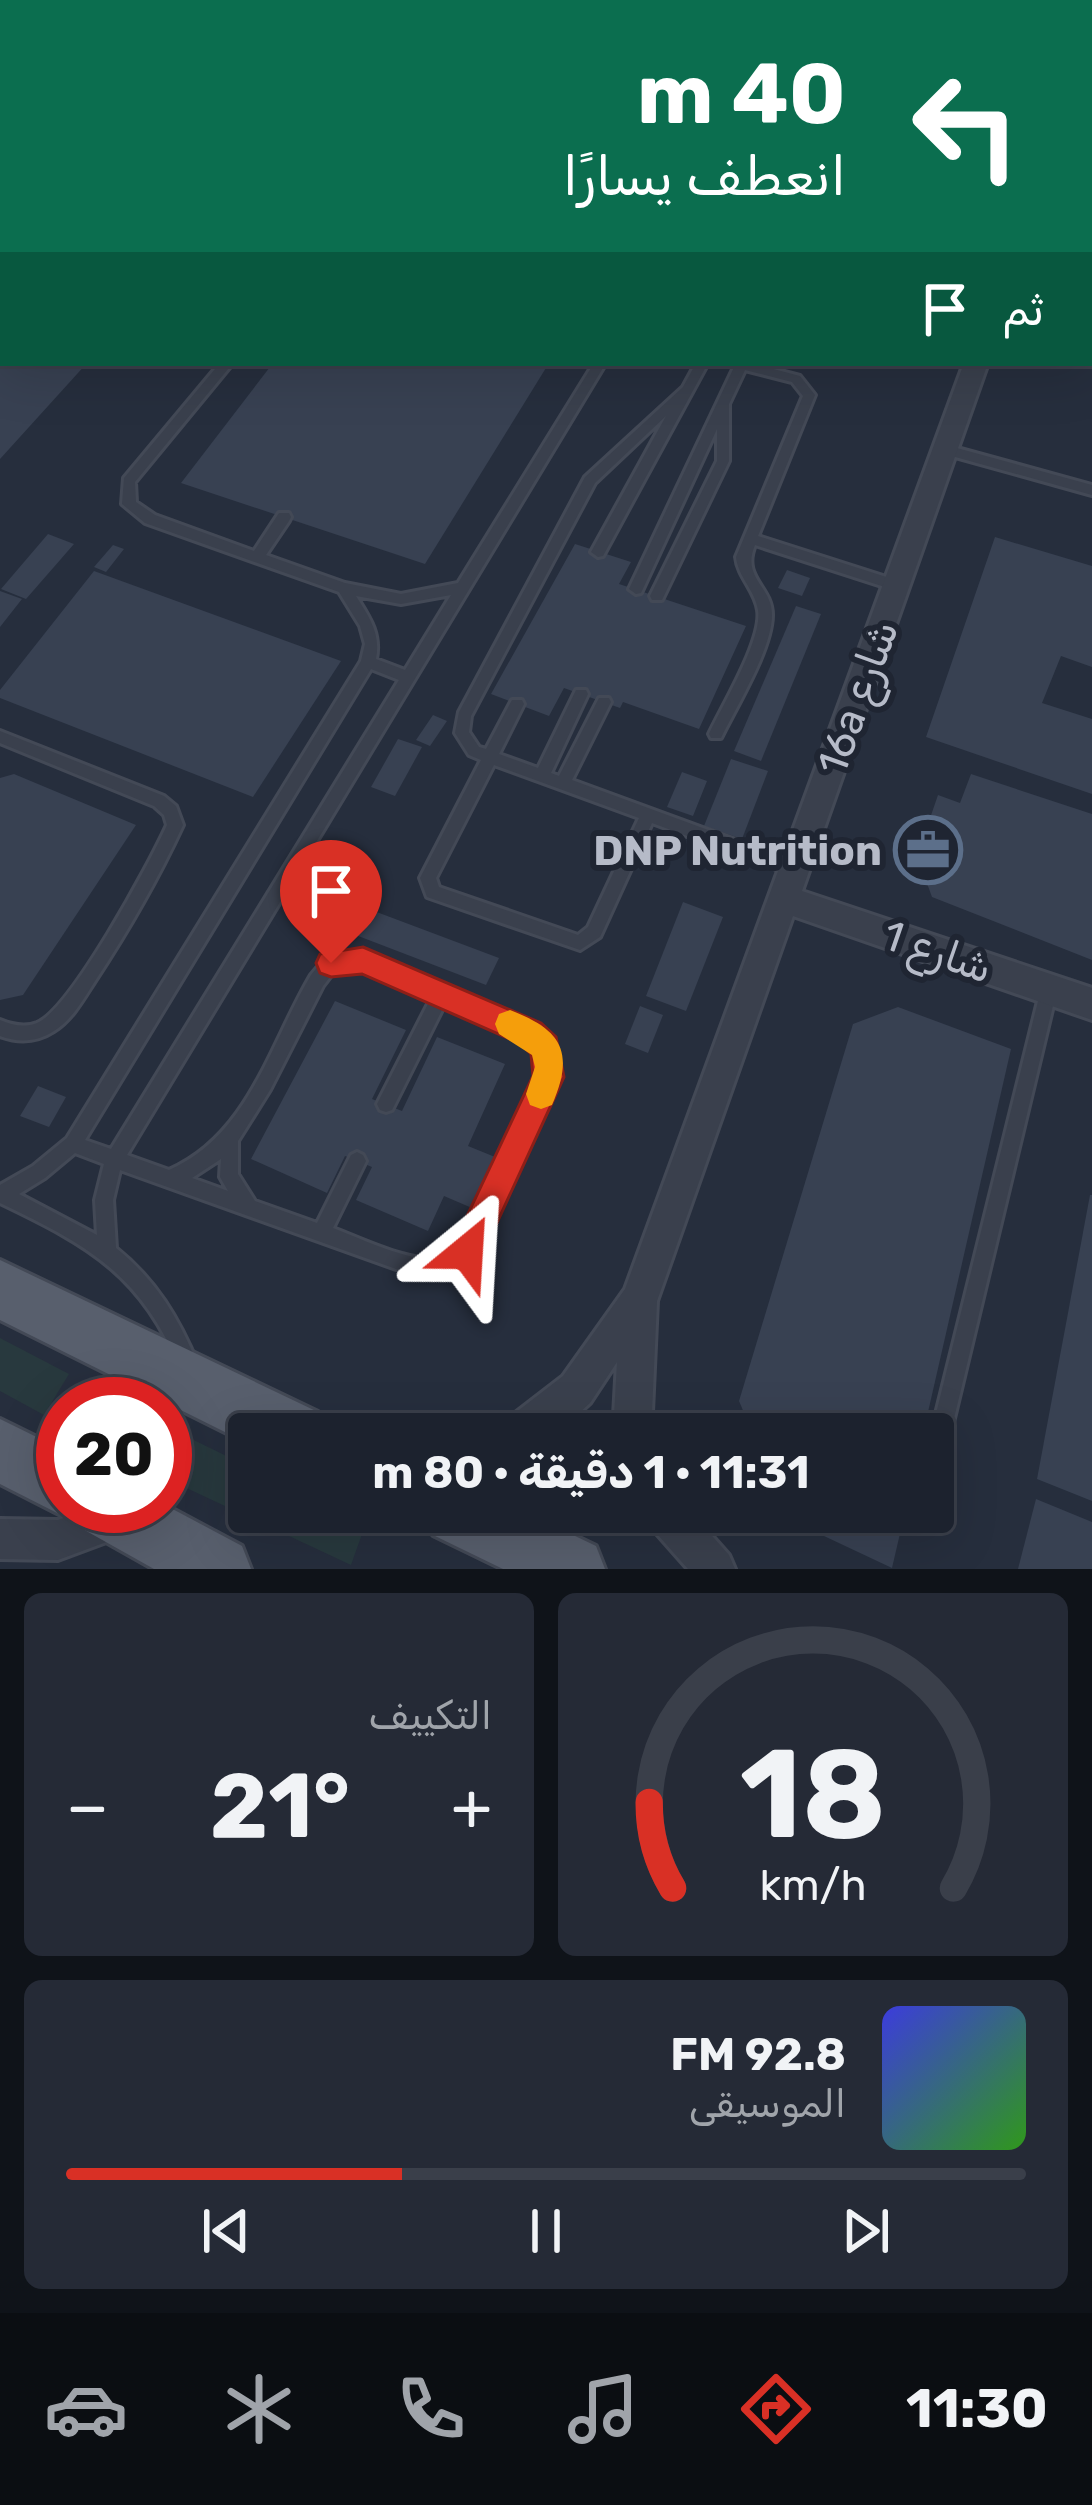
<!DOCTYPE html>
<html lang="ar">
<head>
<meta charset="utf-8">
<style>
  body { margin:0; font-family:Rubik,Cairo,sans-serif; background:#252a36; color:#f1f3f6; direction:rtl; height:100vh; display:flex; flex-direction:column; font-size:45px; white-space:nowrap }
  * { box-sizing:border-box; margin:0 }
  p { font-size:39px; color:#a0a4aa }
  .icon { flex:none; width:66px; height:66px; fill:none; stroke:currentColor; stroke-width:2; stroke-linecap:round; stroke-linejoin:round }
  .map { position:relative; height:1569px; overflow:hidden; direction:ltr }
  .panel { display:flex; flex-direction:column; gap:24px; padding:24px; background:#0f1319; flex:1 }
  .panel>* { flex:none }
  .hud { position:absolute; left:0px; top:0px; width:1092px; height:366px; box-shadow:0 12px 48px #0002,0 0 0 3px #3a3f4a; direction:rtl; background:#0b6e4f; color:#fff; overflow:hidden }
  .speed { position:absolute; left:36px; top:1377px; display:flex; gap:24px; font-size:60px; font-weight:700; text-align:center }
  .speed>* { display:grid; place-content:center; width:156px; height:156px; border-radius:50%; background:#1c222e; box-shadow:0 12px 48px #0002,0 0 0 3px #3a3f4a; line-height:1 }
  .speed .limit { border:18px solid #d22; background:#fff; color:#111 }
  .pin { position:absolute; display:grid; place-items:center; width:102px; height:102px; color:#fff; margin:-123px -51px; border-radius:50% 50% 50% 0; rotate:-45deg; box-shadow:0 0 12px #0007 }
  .pin .icon { rotate:45deg }
  .me { position:absolute; width:132px; margin:-66px; rotate:27deg; stroke-linejoin:round; filter:drop-shadow(0 0 9px #0008) }
  .turn { display:flex; align-items:center; gap:42px; height:252px; padding:0 48px; font-size:54px }
  .turn .icon { width:156px; height:156px; stroke-width:2.5 }
  .turn b { display:block; font-size:84px; line-height:102px }
  .then { display:flex; align-items:center; height:114px; padding:0 48px; background:#0003; gap:24px; font-size:45px }
  .big { font-size:90px; font-weight:700; line-height:1.1 }
  .panel .tile { flex:1; display:flex; flex-direction:column; justify-content:center; gap:18px; min-width:0; padding:0 42px; border-radius:18px; background:#252a36 }
  .panel .dial { align-items:center; gap:0 }
  .dial svg { height:312px; overflow:visible; fill:none; stroke:#3a3f4a; stroke-width:7; stroke-linecap:round; text-anchor:middle }
  .dial text { fill:#f1f3f6; stroke:none }
  .song { display:flex; align-items:center; gap:36px }
  .cover { width:144px; height:144px; border-radius:18px; background:linear-gradient(135deg,hsl(240 70% 55%),hsl(110 70% 35%)) }
  .played { height:12px; border-radius:6px; background:linear-gradient(90deg,#d93025 35%,#3a3f4a 35%) }
  .keys { display:flex; justify-content:space-around; direction:ltr }
  .heat { display:flex; justify-content:space-between; align-items:center; font-size:66px; direction:ltr }
  .panel .tiles { flex:1; display:grid; gap:24px; grid-template-columns:1fr 1fr }
  .tile:last-child { grid-column:span 2 }
  .trip { position:absolute; left:228px; top:1413px; width:726px; height:120px; border-radius:12px; background:#1c222e; box-shadow:0 12px 48px #0002,0 0 0 3px #3a3f4a; font-weight:700; line-height:120px; text-align:center; direction:rtl }
  .menu { display:flex; height:192px; justify-content:space-around; align-items:center; background:#0b0e12; color:#a0a4aa }
  .menu .icon { width:84px; height:84px }
  .menu .selected { color:#d93025 }
  .menu b { font-size:54px; color:#f1f3f6 }
  .map>svg:first-child { display:block }
  .green { fill:#28393e }
  .building { fill:#384152 }
  .lines { fill:none; stroke-linecap:round; stroke-linejoin:round }
  .lane-casing { stroke:#434956; stroke-width:6 }
  .street-casing { stroke:#434956; stroke-width:6 }
  .primary-casing { stroke:#434956; stroke-width:6 }
  .lane { fill:#3a404d; fill-rule:evenodd }
  .street { fill:#3a404d; fill-rule:evenodd }
  .primary { fill:#585f6d; fill-rule:evenodd }
  .route { fill:#d93025; stroke:#8d1f18; stroke-width:3 }
  .slow { fill:#f59e0b }
  .labels { text-anchor:middle; stroke-width:12; stroke-linejoin:round; paint-order:stroke }
  .street-label { font-size:42px; fill:#b6bbc8; stroke:#1f2532 }
  .poi-label { font-size:42px; font-weight:bold; fill:#b6bbc8; stroke:#1f2532; text-anchor:end }
</style>
</head>
<body>
<div class="map">
<svg width="1092" height="1569" viewBox="0 0 1092 1569">
  <rect width="100%" height="100%" fill="#262e3d"/>
  <g class="green">
    <polygon points="0,1338 69,1374 44,1415 0,1391"/>
    <polygon points="165,1426 249,1467 249,1512 348,1512 367,1520 351,1565 165,1478"/>
  </g>
  <g class="building">
    <polygon points="0,363 87,363 0,459"/>
    <polygon points="273,363 549,363 425,564 181,483"/>
    <polygon points="48,534 74,544 26,599 1,589"/>
    <polygon points="995,537 1092,566 1092,667 1061,656 1042,703 1092,719 1092,794 926,737"/>
    <polygon points="575,544 631,562 619,584 746,626 699,729 623,702 620,708 564,688 549,716 491,694"/>
    <polygon points="113,545 124,549 106,572 94,567"/>
    <polygon points="787,570 810,578 802,596 778,588"/>
    <polygon points="94,571 341,661 253,797 0,698 0,690"/>
    <polygon points="0,591 22,599 0,627"/>
    <polygon points="796,606 821,614 761,761 734,751"/>
    <polygon points="433,715 447,721 430,746 416,740"/>
    <polygon points="398,739 422,747 395,796 371,787"/>
    <polygon points="731,759 768,771 742,839 704,826"/>
    <polygon points="682,772 707,781 693,816 667,807"/>
    <polygon points="14,774 136,825 23,995 0,1000 0,778"/>
    <polygon points="971,774 1092,814 1092,960 932,897 917,856 938,795 960,803"/>
    <polygon points="683,902 723,917 686,1011 646,996"/>
    <polygon points="366,908 499,958 486,985 353,934"/>
    <polygon points="335,1001 406,1030 372,1099 402,1111 437,1037 505,1064 468,1146 495,1157 472,1208 444,1196 428,1231 356,1200 372,1167 345,1156 327,1193 251,1159"/>
    <polygon points="640,1006 663,1015 648,1053 625,1044"/>
    <polygon points="898,1007 1011,1049 923,1434 753,1434 739,1401 853,1024"/>
    <polygon points="38,1086 66,1097 49,1127 20,1116"/>
    <polygon points="1090,1195 1092,1195 1092,1501 1037,1479"/>
    <polygon points="1036,1499 1092,1522 1092,1569 1018,1569"/>
    <polygon points="786,1512 905,1512 892,1568 790,1520"/>
  </g>
  <g class="lines">
    <g class="lane-casing">
      <g id="lane">
        <polygon points="394,0 404,0 401,3 391,3"/>
        <polygon points="556,0 566,0 563,3 553,3"/>
        <polygon points="585,0 598,0 601,3 588,3"/>
        <polygon points="0,4 3,5 3,11 0,10"/>
        <rect x="1089" y="146" width="3" height="7"/>
        <path d="M220 363H233L135 482 136 502 155 515 254 551 279 513H289L291 517 289 521 266 555 345 583 401 594 458 583 594 363H606L127 1155 169 1170C249 1135 270 1044 311 975 327 954 344 948 369 955L536 1027 551 1041 557 1077 480 1248C462 1272 440 1280 410 1274L120 1170 113 1200 116 1248C156 1280 179 1319 198 1365L196 1372 189 1374 182 1372C141 1275 92 1247 0 1203V1185L33 1166 67 1138 361 661 365 644 360 626 339 592 145 523 122 504 124 478ZM451 595 405 670 376 659C381 633 369 617 356 596L401 604ZM371 669 399 680 111 1149 85 1140ZM342 967H362L431 998 380 1098 377 1104 380 1110 386 1112 392 1110 445 1004 524 1039 537 1051 540 1077 468 1236C462 1243 456 1252 446 1256 420 1268 360 1238 333 1228L366 1161 363 1155 357 1152 351 1155 317 1223 255 1201 238 1174V1141L270 1090 323 986 333 973ZM75 1153 104 1164 95 1200 97 1235 19 1194 45 1178ZM221 1159 220 1177 228 1191 192 1178Z"/>
        <path d="M696 363H708L603 556 598 557 591 552 666 416 595 483 471 716 469 732 479 747 486 749 512 700H522L524 704 499 754 538 768 576 690H586L588 694 551 773 559 776 599 698H609L611 702 572 780 801 864 803 869 801 874 795 876 652 823 600 937 580 950 427 897 420 878 481 760 469 755 455 733 459 712 585 477 683 387ZM494 765 639 818 588 927 578 935 439 887 436 878Z"/>
        <path d="M736 363H750L800 376 815 395 758 536 902 582 904 586 897 591 755 545C741 578 772 586 772 615 772 649 736 707 721 738H711L709 734C722 706 763 639 758 610 755 590 738 577 736 557L803 396 792 382 745 370 729 404V461L662 600H652L650 596 717 461V429L641 593 636 594 629 589Z"/>
        <polygon points="946,445 1092,485 1092,495 941,453 940,450"/>
        <path d="M0 731 164 796 176 806 183 825C158 879 128 931 95 981 84 998 72 1020 54 1031 37 1042 19 1043 0 1036V1020C12 1025 24 1028 37 1023 71 1009 150 863 167 825L164 815 154 806 0 743Z"/>
        <polygon points="1049,981 1055,984 1057,989 945,1456 942,1463 935,1466 933,1465 933,1434 931,1434 1041,989 1043,984"/>
      </g>
    </g>
    <g class="street-casing">
      <g id="street">
        <polygon points="915,0 947,0 949,3 917,3"/>
        <polygon points="1092,37 1092,56 1089,57 1089,38"/>
        <polygon points="0,93 3,94 3,106 0,105"/>
        <polygon points="3,221 3,237 0,238 0,222"/>
        <polygon points="964,363 988,363 802,891 1092,988 1092,1020 793,916 657,1301 651,1434 613,1434 617,1362 590,1403 557,1433 501,1434 506,1420 563,1376 625,1289"/>
        <polygon points="97,1506 137,1506 142,1517 136,1531 58,1560 0,1559 0,1519 58,1520"/>
        <polygon points="644,1512 691,1512 729,1555 735,1569 688,1569 650,1526"/>
      </g>
    </g>
    <g class="primary-casing">
      <g id="primary">
        <polygon points="0,1260 318,1412 327,1434 249,1434 249,1444 0,1320"/>
        <polygon points="0,1419 63,1450 63,1506 165,1505 242,1546 251,1569 154,1569 81,1528 73,1511 63,1516 0,1484"/>
        <polygon points="424,1512 525,1512 596,1546 605,1569 503,1569 433,1535"/>
      </g>
    </g>
    <use href="#lane" class="lane"/>
    <use href="#street" class="street"/>
    <use href="#primary" class="primary"/>
  </g>
  <polygon class="route" points="363,947 541,1023 556,1037 564,1077 478,1264 467,1269 455,1264 450,1252 533,1076 531,1054 519,1043 362,974 331,977 320,973 316,963 320,954"/>
  <path class="slow" d="M510 1010C562 1030 575 1052 552 1105L541 1109 530 1105 526 1094 535 1067 532 1055 499 1034 495 1024 499 1014Z"/>
  <defs>
    <g id="office-ring" transform="scale(3.45)"><circle r="9.5" fill="#1f2532" stroke="#5c6f8a" stroke-width="1.5"/><path d="M-6-3h4V-5.5h4V-3h4V5H-6ZM-1-4.5V-3h2v-1.5ZM-6 0V1H6V0Z" fill="#5c6f8a"/></g>
  </defs>
  <g fill-rule="evenodd">
    <use href="#office-ring" x="928" y="850"/>
  </g>
  <g class="labels">
    <g class="street-label">
      <text transform="translate(857 697) rotate(-70)" y="15">16a شارع</text>
      <text transform="translate(938 951) rotate(19)" y="15">شارع 1</text>
    </g>
    <g class="poi-label">
      <text x="882" y="865">DNP Nutrition</text>
    </g>
  </g>
</svg>
<div class="speed"><div class="limit">20</div></div>
<div class="pin" style="left:331px;top:963px;background:#d93025"><svg class="icon" aria-label="arrive" viewBox="0 0 24 24"><path d="M6 21V4h12l-3 4 3 4H6"/></svg></div>
<svg class="me" style="left:467px;top:1252px" viewBox="-20 -20 40 40"><path d="M0-17L14 15 0 8-14 15z" fill="#d93025" stroke="#fff" stroke-width="4"/></svg>
<div class="trip">11:31 · 1 دقيقة · 80 m</div>
<div class="hud">
<div class="turn"><svg class="icon" aria-label="left" viewBox="0 0 24 24"><path d="M17 20v-9H6M10 6l-5 5 5 5"/></svg><div><b>40 m</b>انعطف يسارًا</div></div>
<div class="then">ثم<svg class="icon" aria-label="arrive" viewBox="0 0 24 24"><path d="M6 21V4h12l-3 4 3 4H6"/></svg></div>
</div>
</div>
<section class="panel">
<div class="tiles">
<div class="tile dial"><svg viewBox="0 0 100 80">
<path d="M14 69A42 42 0 1 1 86 69"/>
<path d="M14 69A42 42 0 0 1 8 47" stroke="#d93025"/>
<text x="50" y="56" font-size="32" font-weight="700">18</text>
<text x="50" y="72" font-size="11">km/h</text>
</svg></div>
<div class="tile"><p>التكييف</p>
<div class="heat"><a>−</a><b class="big">21°</b><a>+</a></div>
</div>
<div class="tile">
<div class="song"><i class="cover"></i><div><b>92.8 FM</b><p>الموسيقى</p></div></div>
<div class="played"></div>
<div class="keys"><svg class="icon" aria-label="previous" viewBox="0 0 24 24"><path d="M18 5L8 12l10 7zM5 5v14"/></svg><svg class="icon" aria-label="pause" viewBox="0 0 24 24"><path d="M8 5v14M16 5v14"/></svg><svg class="icon" aria-label="next" viewBox="0 0 24 24"><path d="M6 5l10 7-10 7zM19 5v14"/></svg></div>
</div>
</div>
</section>
<nav class="menu">
<b>11:30</b>
<svg class="icon selected" aria-label="directions" viewBox="0 0 24 24"><path d="M12 3l9 9-9 9-9-9zM9 14v-3h6M13 9l2 2-2 2"/></svg>
<svg class="icon" aria-label="music" viewBox="0 0 24 24"><path d="M9 18V5l10-2v13"/><circle cx="6" cy="18" r="3"/><circle cx="16" cy="16" r="3"/></svg>
<svg class="icon" aria-label="phone" viewBox="0 0 24 24"><path d="M5 4h4l2 5-3 2q2 4 5 5l2-3 5 2v4C11 20 4 13 5 4z"/></svg>
<svg class="icon" aria-label="climate" viewBox="0 0 24 24"><path d="M12 3v18M4 7l16 10M4 17L20 7"/></svg>
<svg class="icon" aria-label="car" viewBox="0 0 24 24"><path d="M5 17H2v-5l4-1 3-4h7l3 4 3 1v5h-3M9 17h6M6 11h13"/><circle cx="7" cy="17" r="2"/><circle cx="17" cy="17" r="2"/></svg>
</nav>
</body>
</html>
